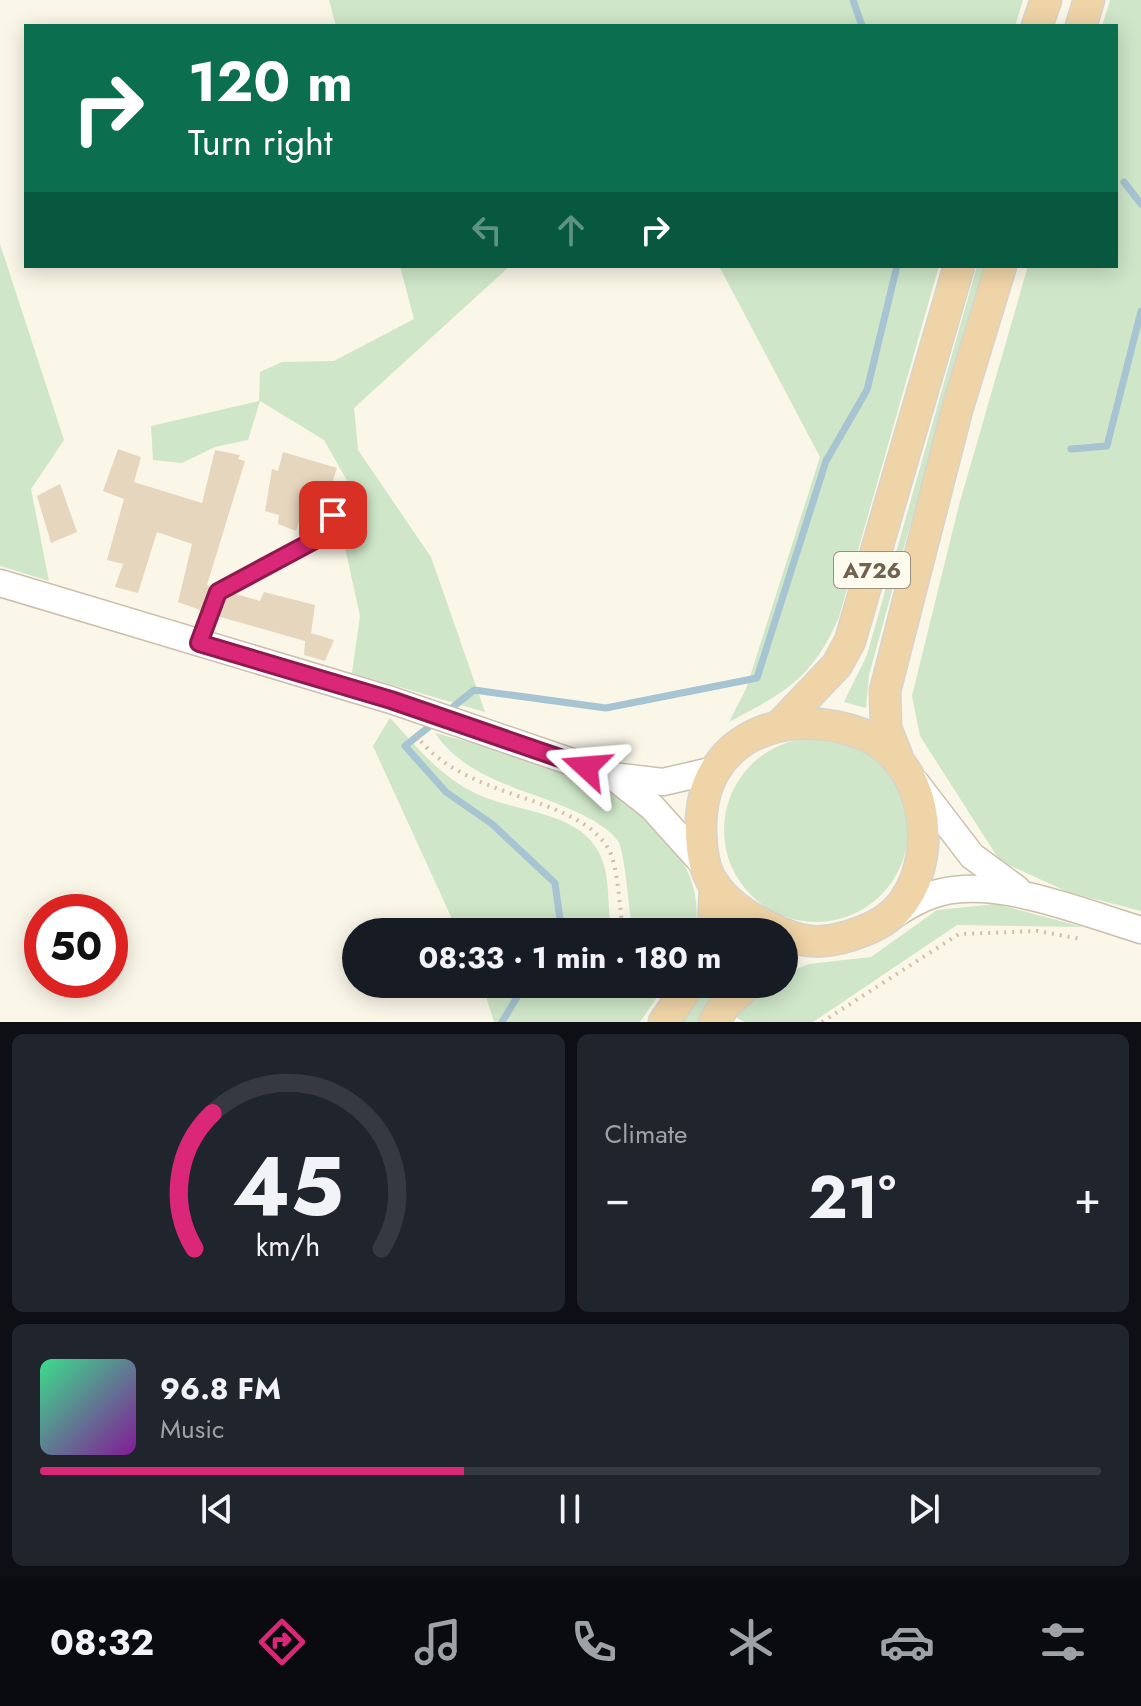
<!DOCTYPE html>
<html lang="en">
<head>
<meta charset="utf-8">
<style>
  body { margin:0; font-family:Jost,sans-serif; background:#20242c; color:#f1f3f6; height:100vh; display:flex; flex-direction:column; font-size:30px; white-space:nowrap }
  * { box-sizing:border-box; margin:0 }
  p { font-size:26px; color:#9ea1a6 }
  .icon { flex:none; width:44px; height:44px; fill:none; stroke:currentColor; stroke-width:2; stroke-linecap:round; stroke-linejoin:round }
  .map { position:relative; height:1022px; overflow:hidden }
  .details { display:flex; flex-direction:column; gap:12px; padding:12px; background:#0d0f14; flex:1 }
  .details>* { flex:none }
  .top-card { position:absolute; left:24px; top:24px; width:1094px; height:244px; border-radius:0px; box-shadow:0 4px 20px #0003; background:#0b6e4f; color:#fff; overflow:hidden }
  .speed { position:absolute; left:24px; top:894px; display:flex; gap:16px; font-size:40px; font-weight:700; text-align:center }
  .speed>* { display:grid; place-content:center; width:104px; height:104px; border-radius:50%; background:#171b24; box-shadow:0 4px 20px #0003; line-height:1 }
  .speed .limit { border:12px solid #d22; background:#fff; color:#111 }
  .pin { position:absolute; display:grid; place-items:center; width:68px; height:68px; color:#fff; margin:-34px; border-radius:16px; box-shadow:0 4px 12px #0006 }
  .me { position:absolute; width:88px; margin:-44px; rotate:289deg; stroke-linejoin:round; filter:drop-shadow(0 0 6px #0008) }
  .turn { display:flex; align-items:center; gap:28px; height:168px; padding:0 32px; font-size:36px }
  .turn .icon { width:104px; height:104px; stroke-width:2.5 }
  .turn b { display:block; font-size:56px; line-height:68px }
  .lanes { display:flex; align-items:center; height:76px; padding:0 32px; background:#0003; justify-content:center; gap:40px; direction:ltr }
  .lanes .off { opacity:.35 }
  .big { font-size:60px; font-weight:700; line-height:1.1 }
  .details .tile { flex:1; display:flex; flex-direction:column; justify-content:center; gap:12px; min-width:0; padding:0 28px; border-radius:12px; background:#20242c }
  .details .dial { align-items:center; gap:0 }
  .dial svg { height:208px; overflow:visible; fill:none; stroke:#363941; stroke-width:7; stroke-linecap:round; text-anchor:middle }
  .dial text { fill:#f1f3f6; stroke:none }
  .song { display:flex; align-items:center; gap:24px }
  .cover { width:96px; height:96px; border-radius:12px; background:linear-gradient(135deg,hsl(150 70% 55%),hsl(290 70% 35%)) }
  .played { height:8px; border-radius:4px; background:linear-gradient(90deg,#db2777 40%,#363941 40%) }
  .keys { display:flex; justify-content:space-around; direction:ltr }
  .heat { display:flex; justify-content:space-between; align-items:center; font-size:44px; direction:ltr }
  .details .tiles { flex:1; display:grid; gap:12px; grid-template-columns:1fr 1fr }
  .tile:last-child { grid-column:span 2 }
  .trip { position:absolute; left:342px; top:918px; width:456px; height:80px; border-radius:40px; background:#171b24; box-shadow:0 4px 20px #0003; font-weight:700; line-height:80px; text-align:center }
  .tabs { display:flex; height:128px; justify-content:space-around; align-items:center; background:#090b0e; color:#9ea1a6 }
  .tabs .icon { width:56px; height:56px }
  .tabs .current { color:#db2777 }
  .tabs b { font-size:36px; color:#f1f3f6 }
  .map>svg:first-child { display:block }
  .green { fill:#cfe6c8 }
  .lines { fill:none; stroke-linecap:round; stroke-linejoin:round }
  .stream { stroke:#a6c4d2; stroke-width:7 }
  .building { fill:#e7d6be }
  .service-casing { stroke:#c8bead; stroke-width:12 }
  .secondary-casing { stroke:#cbbfab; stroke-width:29 }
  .trunk-casing { stroke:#d7d3ce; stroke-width:33 }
  .path { stroke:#d1bfa6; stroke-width:4; stroke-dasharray:2 6; stroke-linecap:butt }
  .service { stroke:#fff; stroke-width:9 }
  .secondary { stroke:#fff; stroke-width:26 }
  .trunk { stroke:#efd4a7; stroke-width:30 }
  .route-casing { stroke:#8e194d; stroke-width:20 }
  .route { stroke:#db2777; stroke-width:14 }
  .labels { text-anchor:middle; stroke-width:6; stroke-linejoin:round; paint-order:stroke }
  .shield { fill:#fdfaee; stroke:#9b8f7f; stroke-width:2 }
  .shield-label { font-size:22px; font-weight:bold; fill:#71614f }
</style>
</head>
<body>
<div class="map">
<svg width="1141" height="1022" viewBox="0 0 1141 1022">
  <rect width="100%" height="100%" fill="#faf6e8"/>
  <g class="green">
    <polygon points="329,0 1023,0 1015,26 336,26"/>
    <polygon points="1110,0 1141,0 1141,911 1068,892 1000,861 920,736 912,696 959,505 1028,266 1116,266 1116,26 1102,26"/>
    <polygon points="0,244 64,440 31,489 49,581 0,566"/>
    <polygon points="400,266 510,266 354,408 358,450 431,557 485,712 352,673 360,616 344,543 349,484 324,440 260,401 248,440 215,447 182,463 153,460 151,426 259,401 260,372 282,362 334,361 414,319"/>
    <path d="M719 266H939L839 617C812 679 787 691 729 722L746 689 820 457Z"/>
    <polygon points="977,266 987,266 906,540 869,675 866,708 844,702 867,655"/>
    <path d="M390 718C415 745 438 774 471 791 508 812 573 809 597 849 612 874 606 904 612 932H458L373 746Z"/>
    <path d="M435 733C482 746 531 756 577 772 590 777 602 787 613 795 662 826 706 870 695 932H633C629 915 625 850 618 841 609 829 596 822 583 815 532 789 469 783 435 733Z"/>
    <circle cx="816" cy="830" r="92"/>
    <polygon points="996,904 1083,927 957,925 813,1022 745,1022 735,1017 768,984 784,984 784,974 809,964 871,957 937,910"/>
    <polygon points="482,984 654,986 666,984 640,1022 494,1022"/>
    <polygon points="710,984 724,984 699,1022 683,1022"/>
  </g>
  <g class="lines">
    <g class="stream">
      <polyline points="853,0 862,26"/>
      <polyline points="1124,182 1141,204"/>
      <polyline points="1071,449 1107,446 1141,311"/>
      <polyline points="448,711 474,690 606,708 757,678 826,461 867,390 897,266"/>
      <polyline points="435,722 405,746 446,792 492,824 555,883 560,920 553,932"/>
      <polyline points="502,1022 525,984"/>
    </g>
  </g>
  <g class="building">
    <polygon points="118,449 141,457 134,482 202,503 215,450 240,455 238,459 245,461 207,585 213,587 203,611 178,602 192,544 157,532 138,593 115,587 123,564 107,560 124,499 103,491"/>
    <polygon points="283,452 337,468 330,489 310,484 296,531 278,524 279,515 265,511 272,469 278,471"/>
    <polygon points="60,484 77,532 51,543 37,496"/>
    <polygon points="264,592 315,605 311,633 334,640 325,661 304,655 305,641 217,616 224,597 232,593 260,601"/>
  </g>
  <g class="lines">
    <g class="service-casing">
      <polyline id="service" points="200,639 218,592 313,541 333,515"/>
    </g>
    <g class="secondary-casing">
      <g id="secondary">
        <polyline points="0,583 391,700 613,776 663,782 715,770"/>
        <polyline points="615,778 652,807 706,867"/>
        <polyline points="916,783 972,856 1017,889"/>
        <path d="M892 916C908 906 924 896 942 892 1001 878 1084 913 1141 930"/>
      </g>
    </g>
    <g class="trunk-casing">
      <g id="trunk">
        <polyline points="1037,26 1046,0"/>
        <polyline points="1081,26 1089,0"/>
        <polyline points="781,724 837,665 850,641 959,266"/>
        <polyline points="897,756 886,728 885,691 957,410 1001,266"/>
        <polyline points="713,932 715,885"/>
        <path d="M779 932C755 921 731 908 715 886 703 870 701 848 701 828 700 736 786 705 862 734 924 758 941 848 904 901 891 920 871 929 849 936 826 943 807 944 784 934"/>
        <polyline points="664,1022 690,984"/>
        <polyline points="714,1022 725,1005 748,984"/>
      </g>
    </g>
    <g class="path">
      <path d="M416 735C464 801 574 793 608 848 618 863 620 912 623 932"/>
      <polyline points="822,1022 959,934 1038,931 1081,939"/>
    </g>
    <use href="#service" class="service"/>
    <use href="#secondary" class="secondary"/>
    <use href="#trunk" class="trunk"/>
  </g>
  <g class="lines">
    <g class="route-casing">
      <polyline id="route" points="333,515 313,541 218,592 199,643 391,700 586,767"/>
    </g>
    <use href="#route" class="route"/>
  </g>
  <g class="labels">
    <rect class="shield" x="834" y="552" width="76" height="36" rx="6"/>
    <g class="shield-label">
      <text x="872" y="578">A726</text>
    </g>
  </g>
</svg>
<div class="speed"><div class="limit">50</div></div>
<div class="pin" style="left:333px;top:515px;background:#d93025"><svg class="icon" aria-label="arrive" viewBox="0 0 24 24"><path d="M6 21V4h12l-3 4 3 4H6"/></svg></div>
<svg class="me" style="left:586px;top:767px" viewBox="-20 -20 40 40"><path d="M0-17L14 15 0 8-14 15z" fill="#db2777" stroke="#fff" stroke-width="4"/></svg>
<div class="trip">08:33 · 1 min · 180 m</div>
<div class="top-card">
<div class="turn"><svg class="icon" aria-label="right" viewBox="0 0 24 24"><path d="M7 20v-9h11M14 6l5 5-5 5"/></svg><div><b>120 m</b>Turn right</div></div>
<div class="lanes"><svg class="icon off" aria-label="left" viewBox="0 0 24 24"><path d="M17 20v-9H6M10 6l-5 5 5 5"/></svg><svg class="icon off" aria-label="ahead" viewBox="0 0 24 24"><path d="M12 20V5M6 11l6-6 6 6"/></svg><svg class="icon" aria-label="right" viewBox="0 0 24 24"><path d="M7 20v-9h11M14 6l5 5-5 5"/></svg></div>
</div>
</div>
<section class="details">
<div class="tiles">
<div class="tile dial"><svg viewBox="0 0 100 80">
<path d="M14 69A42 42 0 1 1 86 69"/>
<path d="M14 69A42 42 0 0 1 21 17" stroke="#db2777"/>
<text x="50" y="56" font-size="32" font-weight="700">45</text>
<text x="50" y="72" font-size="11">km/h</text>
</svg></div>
<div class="tile"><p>Climate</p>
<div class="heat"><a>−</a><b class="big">21°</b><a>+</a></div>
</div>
<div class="tile">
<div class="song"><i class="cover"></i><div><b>96.8 FM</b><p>Music</p></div></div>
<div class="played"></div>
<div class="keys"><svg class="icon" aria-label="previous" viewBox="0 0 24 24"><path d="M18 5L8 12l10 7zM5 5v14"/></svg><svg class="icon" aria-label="pause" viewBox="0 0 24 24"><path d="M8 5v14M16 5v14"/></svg><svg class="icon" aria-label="next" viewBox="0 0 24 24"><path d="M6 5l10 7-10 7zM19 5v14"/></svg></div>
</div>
</div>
</section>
<nav class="tabs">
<b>08:32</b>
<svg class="icon current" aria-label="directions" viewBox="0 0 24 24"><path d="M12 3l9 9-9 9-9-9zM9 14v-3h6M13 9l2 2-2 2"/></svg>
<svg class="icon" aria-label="music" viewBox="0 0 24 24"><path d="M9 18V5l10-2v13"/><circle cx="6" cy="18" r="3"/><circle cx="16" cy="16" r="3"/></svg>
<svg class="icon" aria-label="phone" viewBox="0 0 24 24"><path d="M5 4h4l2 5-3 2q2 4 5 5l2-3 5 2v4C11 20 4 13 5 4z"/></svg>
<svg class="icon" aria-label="climate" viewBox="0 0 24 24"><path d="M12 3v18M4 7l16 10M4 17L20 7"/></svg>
<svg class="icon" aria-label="car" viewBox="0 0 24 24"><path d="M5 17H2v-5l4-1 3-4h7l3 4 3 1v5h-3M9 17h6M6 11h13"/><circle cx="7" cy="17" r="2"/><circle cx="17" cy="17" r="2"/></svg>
<svg class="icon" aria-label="filters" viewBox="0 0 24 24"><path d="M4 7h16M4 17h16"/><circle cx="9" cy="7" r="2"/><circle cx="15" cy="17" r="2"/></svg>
</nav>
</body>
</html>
